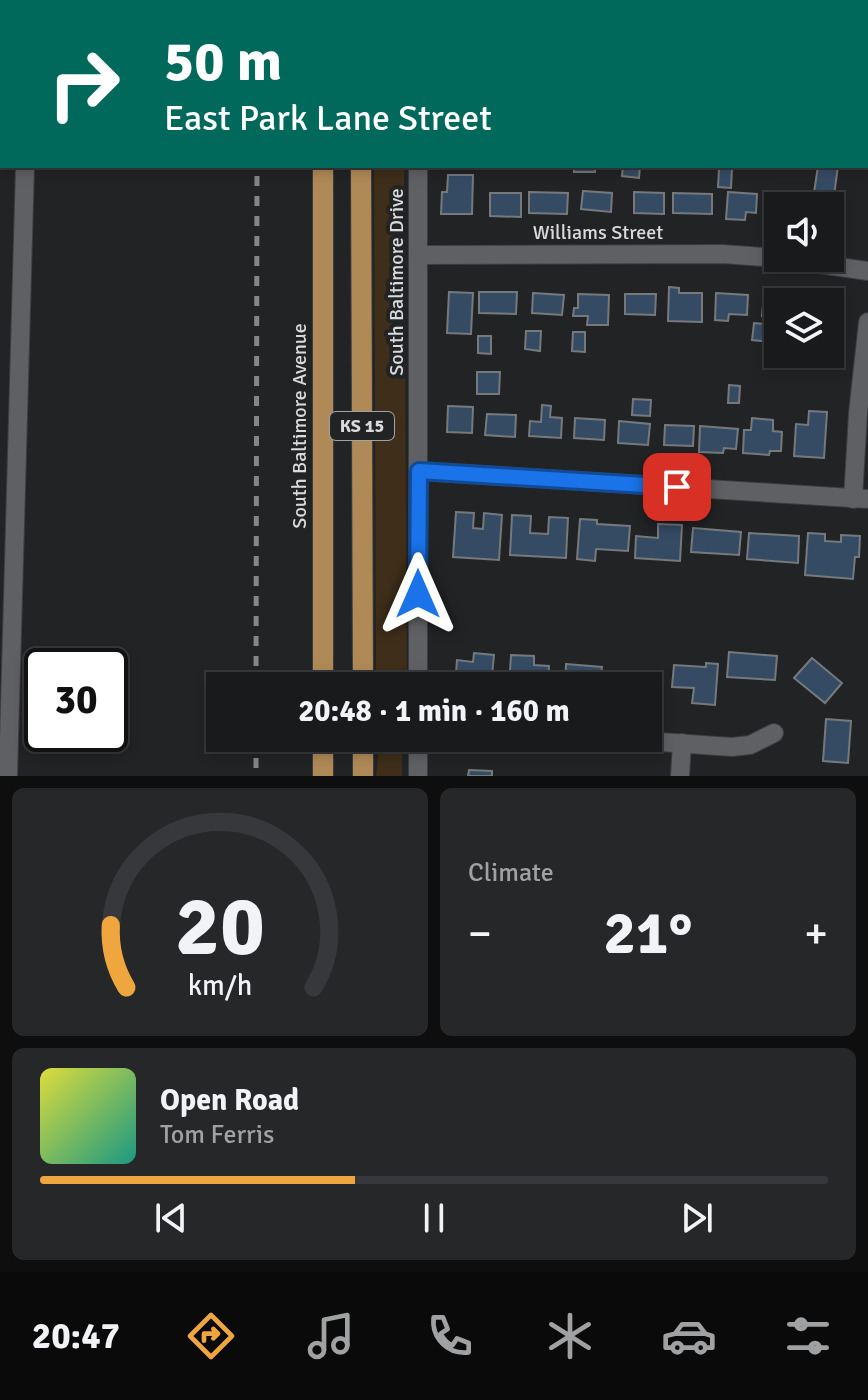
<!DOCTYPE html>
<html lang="en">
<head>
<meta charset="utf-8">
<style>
  body { margin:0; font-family:Signika,sans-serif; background:#262729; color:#f1f3f6; height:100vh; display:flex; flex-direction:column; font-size:30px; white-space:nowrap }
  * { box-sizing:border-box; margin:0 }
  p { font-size:26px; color:#9fa1a3 }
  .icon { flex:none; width:44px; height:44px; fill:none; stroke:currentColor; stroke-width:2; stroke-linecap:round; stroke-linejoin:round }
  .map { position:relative; height:776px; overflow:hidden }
  .details { display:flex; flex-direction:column; gap:12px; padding:12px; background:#0e0e0f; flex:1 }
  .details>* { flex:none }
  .hud { position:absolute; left:0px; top:0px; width:868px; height:168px; box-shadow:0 4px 12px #0003,0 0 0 2px #37383b; background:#00695c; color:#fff; overflow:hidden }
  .tools { position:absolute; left:764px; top:192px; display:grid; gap:16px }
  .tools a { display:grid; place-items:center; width:80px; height:80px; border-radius:0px; background:#191a1c; box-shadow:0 4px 12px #0003,0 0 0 2px #37383b; font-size:40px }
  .speed { position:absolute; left:24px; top:648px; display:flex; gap:16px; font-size:40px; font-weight:700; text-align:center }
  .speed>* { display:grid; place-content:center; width:104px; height:104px; border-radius:50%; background:#191a1c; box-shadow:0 4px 12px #0003,0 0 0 2px #37383b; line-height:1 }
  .speed .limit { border:4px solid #111; border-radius:12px; background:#fff; color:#111 }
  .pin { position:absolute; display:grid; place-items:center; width:68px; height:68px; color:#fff; margin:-34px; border-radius:16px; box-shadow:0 4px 12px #0006 }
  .me { position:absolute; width:88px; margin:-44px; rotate:0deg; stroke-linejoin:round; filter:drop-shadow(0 0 6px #0008) }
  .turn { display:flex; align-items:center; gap:28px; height:168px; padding:0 32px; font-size:36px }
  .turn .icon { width:104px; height:104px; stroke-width:2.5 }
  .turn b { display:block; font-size:56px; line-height:68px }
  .big { font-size:60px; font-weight:800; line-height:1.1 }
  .details .card { flex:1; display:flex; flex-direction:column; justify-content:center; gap:12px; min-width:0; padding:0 28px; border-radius:12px; background:#262729 }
  .details .dial { align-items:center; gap:0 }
  .dial svg { height:208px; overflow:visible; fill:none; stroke:#37383b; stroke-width:7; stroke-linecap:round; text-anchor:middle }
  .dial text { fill:#f1f3f6; stroke:none }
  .song { display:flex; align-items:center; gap:24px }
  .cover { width:96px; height:96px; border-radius:12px; background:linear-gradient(135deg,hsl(60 70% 55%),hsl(170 70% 35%)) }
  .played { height:8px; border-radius:4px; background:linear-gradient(90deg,#f0a63e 40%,#37383b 40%) }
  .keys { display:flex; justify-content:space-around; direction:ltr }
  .heat { display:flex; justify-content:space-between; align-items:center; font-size:44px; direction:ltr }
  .details .tiles { flex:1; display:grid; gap:12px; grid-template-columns:1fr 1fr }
  .card:last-child { grid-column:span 2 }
  .trip { position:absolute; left:206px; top:672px; width:456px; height:80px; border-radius:0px; background:#191a1c; box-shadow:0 4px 12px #0003,0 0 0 2px #37383b; font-weight:800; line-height:80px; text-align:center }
  .menu { display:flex; height:128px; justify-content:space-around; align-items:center; background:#0a0a0b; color:#9fa1a3 }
  .menu .icon { width:56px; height:56px }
  .menu .on { color:#f0a63e }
  .menu b { font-size:36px; color:#f1f3f6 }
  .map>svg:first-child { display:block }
  .green { fill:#3e2e1a }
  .building { fill:#354b64; stroke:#76797c; stroke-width:2 }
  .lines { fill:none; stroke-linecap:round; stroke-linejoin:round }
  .street-casing { stroke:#3c3d40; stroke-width:20 }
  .primary-casing { stroke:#3c3d40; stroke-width:22 }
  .street { stroke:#5e6063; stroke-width:18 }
  .primary { stroke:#af8956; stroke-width:20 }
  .rail { stroke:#848687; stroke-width:5; stroke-dasharray:10 10; stroke-linecap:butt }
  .route-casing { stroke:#114b97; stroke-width:20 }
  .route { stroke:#1a73e8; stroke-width:14 }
  .labels { text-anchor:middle; stroke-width:8; stroke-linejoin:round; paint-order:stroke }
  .shield { fill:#212325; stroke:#a1a3a4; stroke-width:2 }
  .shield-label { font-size:18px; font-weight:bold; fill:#d8dadb }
  .street-label { font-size:20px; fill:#d8dadb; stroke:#212325 }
</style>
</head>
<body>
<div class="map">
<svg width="868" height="776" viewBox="0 0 868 776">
  <rect width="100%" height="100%" fill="#212325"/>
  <g class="green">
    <polygon points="374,166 404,166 407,686 376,686"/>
    <polygon points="387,741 399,745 402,750 402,776 376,776 379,748"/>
  </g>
  <g class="building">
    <rect x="574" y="166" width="21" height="6"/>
    <polygon points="623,166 640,166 639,178 622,176"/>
    <polygon points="818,166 838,166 833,203 844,204 842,224 830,223 830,206 812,206"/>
    <polygon points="719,168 732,168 731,188 718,187"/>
    <polygon points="448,175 473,175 472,214 441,214 442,192 447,192"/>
    <polygon points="583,191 612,193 611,212 581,209"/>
    <polygon points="529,192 568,193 567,214 529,213"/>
    <polygon points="634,192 664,193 664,214 634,213"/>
    <polygon points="728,192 757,194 756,213 746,212 745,220 726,219"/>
    <polygon points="490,193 521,193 521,217 490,216"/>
    <polygon points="673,193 712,194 712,214 673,213"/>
    <polygon points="765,195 804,198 804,206 778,206 778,216 763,215"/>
    <polygon points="669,287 679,288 679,293 702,293 702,322 668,321"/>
    <polygon points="449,292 473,293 471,334 447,333"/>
    <polygon points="479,292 517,292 516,314 479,313"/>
    <polygon points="533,293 564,295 562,315 532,313"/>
    <polygon points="716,293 748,295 747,315 729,314 728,321 715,320"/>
    <polygon points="578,294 609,295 608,325 587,325 588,316 573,316 574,308 578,308"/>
    <polygon points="625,294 656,294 655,315 625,314"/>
    <polygon points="764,294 795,297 794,302 778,302 778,317 762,316"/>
    <polygon points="805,298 836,303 833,323 830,323 830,302 805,302"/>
    <polygon points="754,323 774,325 772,342 752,340"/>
    <polygon points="526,331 541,331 540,351 525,349"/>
    <polygon points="573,332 585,332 585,352 572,351"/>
    <polygon points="478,336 491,336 491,354 478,353"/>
    <polygon points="477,372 500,372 499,394 477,394"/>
    <polygon points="729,385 740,386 739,403 728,403"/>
    <polygon points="633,399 651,400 650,416 632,415"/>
    <polygon points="542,405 551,406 550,417 562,418 561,438 529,436 530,421 541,422"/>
    <polygon points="448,406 473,407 472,433 447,432"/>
    <polygon points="809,411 827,412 824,458 794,456 796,424 808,425"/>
    <polygon points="487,414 516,415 515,437 485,435"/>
    <polygon points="575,418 605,420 604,440 574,438"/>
    <polygon points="752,418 773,420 773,431 782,432 781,451 770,451 769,455 743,453 744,430 751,430"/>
    <polygon points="619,421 650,424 648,445 618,443"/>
    <polygon points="665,425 694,426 693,446 664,445"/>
    <polygon points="700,426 738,429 736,449 724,448 723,453 699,452"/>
    <polygon points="456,512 474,513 473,528 483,529 484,513 502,515 499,560 453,557"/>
    <polygon points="512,515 531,516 530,533 548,534 549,517 568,518 566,558 510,555"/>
    <polygon points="580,519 597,520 597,524 630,526 628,551 596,549 595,561 577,559"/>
    <polygon points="658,524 682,525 680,561 635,558 636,536 658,538"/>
    <polygon points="693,528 741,532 739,555 691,552"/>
    <polygon points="749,533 799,536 798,563 747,559"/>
    <polygon points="808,533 825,534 825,541 841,542 841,535 860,536 859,557 855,557 853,579 805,575"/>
    <polygon points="729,652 777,656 775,680 727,677"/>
    <polygon points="474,653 494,655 491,686 455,686 457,660 473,662"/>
    <polygon points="511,655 534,656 534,665 549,666 548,686 509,686"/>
    <polygon points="812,658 842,683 825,703 794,678"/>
    <polygon points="706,663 718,664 715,705 692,703 694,688 672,687 674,665 706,667"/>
    <polygon points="566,664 602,667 600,686 565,686"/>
    <polygon points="611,679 662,683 661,700 648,699 648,686 611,686"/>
    <polygon points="826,719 851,721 848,763 823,761"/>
    <polygon points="469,770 492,771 492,776 468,776"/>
  </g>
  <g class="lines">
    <g class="street-casing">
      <g id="street">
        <polyline points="417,0 417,2"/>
        <polyline points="28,2 28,0"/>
        <polyline points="866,35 868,35"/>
        <polyline points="418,166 418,686"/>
        <polyline points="418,255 722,254 778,258"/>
        <polyline points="778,258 868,271"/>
        <polyline points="419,471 868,499"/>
        <polyline points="853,499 858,413 868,322"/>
        <polyline points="418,738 418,776"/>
        <polyline points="603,738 732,747 750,745 774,733"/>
        <polyline points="8,776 25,166"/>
        <polyline points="680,776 682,743"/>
      </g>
    </g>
    <g class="primary-casing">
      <g id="primary">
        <polyline points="361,0 361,2"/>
        <polyline points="323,2 323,0"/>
        <polyline points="361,166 363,686"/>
        <polyline points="323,686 323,166"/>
        <polyline points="323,738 323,776"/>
        <polyline points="363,738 363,776"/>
      </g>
    </g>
    <use href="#street" class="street"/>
    <use href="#primary" class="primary"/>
    <g class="rail">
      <polyline points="257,2 257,0"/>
      <polyline points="256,686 257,166"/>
      <polyline points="256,738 256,776"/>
    </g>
  </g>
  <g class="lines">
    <g class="route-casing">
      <polyline id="route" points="418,594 419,471 677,487"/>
    </g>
    <use href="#route" class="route"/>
  </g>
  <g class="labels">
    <rect class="shield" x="330" y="412" width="64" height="28" rx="6"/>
    <g class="shield-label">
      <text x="362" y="432">KS 15</text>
    </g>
    <g class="street-label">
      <text x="598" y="239">Williams Street</text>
      <text transform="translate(396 282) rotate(-90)" y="7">South Baltimore Drive</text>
      <text transform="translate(299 426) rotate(-90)" y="7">South Baltimore Avenue</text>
    </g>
  </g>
</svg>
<div class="tools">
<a><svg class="icon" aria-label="sound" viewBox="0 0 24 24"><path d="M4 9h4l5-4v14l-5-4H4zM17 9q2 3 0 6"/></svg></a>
<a><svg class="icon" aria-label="layers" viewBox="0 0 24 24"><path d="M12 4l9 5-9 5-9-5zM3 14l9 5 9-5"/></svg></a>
</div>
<div class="speed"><div class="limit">30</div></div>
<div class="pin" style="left:677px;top:487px;background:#d93025"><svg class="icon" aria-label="arrive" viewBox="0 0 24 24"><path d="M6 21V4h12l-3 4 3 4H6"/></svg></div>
<svg class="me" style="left:418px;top:594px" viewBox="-20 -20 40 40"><path d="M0-17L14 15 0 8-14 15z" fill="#1a73e8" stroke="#fff" stroke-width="4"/></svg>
<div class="trip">20:48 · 1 min · 160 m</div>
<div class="hud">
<div class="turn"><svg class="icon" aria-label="right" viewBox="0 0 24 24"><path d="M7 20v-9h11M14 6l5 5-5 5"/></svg><div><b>50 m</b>East Park Lane Street</div></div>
</div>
</div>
<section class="details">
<div class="tiles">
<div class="card dial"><svg viewBox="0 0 100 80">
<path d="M14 69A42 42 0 1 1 86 69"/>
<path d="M14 69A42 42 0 0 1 8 45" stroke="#f0a63e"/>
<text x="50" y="56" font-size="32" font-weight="700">20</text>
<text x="50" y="72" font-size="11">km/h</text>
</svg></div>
<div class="card"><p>Climate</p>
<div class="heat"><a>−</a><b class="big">21°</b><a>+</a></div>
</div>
<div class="card">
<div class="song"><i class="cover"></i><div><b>Open Road</b><p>Tom Ferris</p></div></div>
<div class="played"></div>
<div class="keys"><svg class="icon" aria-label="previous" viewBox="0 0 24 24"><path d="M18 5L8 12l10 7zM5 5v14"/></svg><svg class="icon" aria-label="pause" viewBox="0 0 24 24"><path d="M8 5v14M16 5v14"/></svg><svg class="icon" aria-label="next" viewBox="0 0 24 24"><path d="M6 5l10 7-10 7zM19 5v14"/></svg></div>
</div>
</div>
</section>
<nav class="menu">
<b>20:47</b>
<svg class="icon on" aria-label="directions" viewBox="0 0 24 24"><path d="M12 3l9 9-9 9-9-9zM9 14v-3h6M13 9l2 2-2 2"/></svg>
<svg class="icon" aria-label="music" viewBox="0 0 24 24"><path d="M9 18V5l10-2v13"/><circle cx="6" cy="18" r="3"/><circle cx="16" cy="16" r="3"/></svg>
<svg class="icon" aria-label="phone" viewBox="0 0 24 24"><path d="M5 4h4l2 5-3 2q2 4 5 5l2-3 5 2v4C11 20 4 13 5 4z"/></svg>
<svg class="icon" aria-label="climate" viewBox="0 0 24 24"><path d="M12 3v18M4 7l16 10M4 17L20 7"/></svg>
<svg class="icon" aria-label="car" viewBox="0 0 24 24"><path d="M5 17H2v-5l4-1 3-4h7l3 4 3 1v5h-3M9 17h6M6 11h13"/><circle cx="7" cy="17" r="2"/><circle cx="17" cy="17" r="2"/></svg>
<svg class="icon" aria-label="filters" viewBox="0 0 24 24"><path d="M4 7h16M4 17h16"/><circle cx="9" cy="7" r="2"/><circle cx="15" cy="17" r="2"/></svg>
</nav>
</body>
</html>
